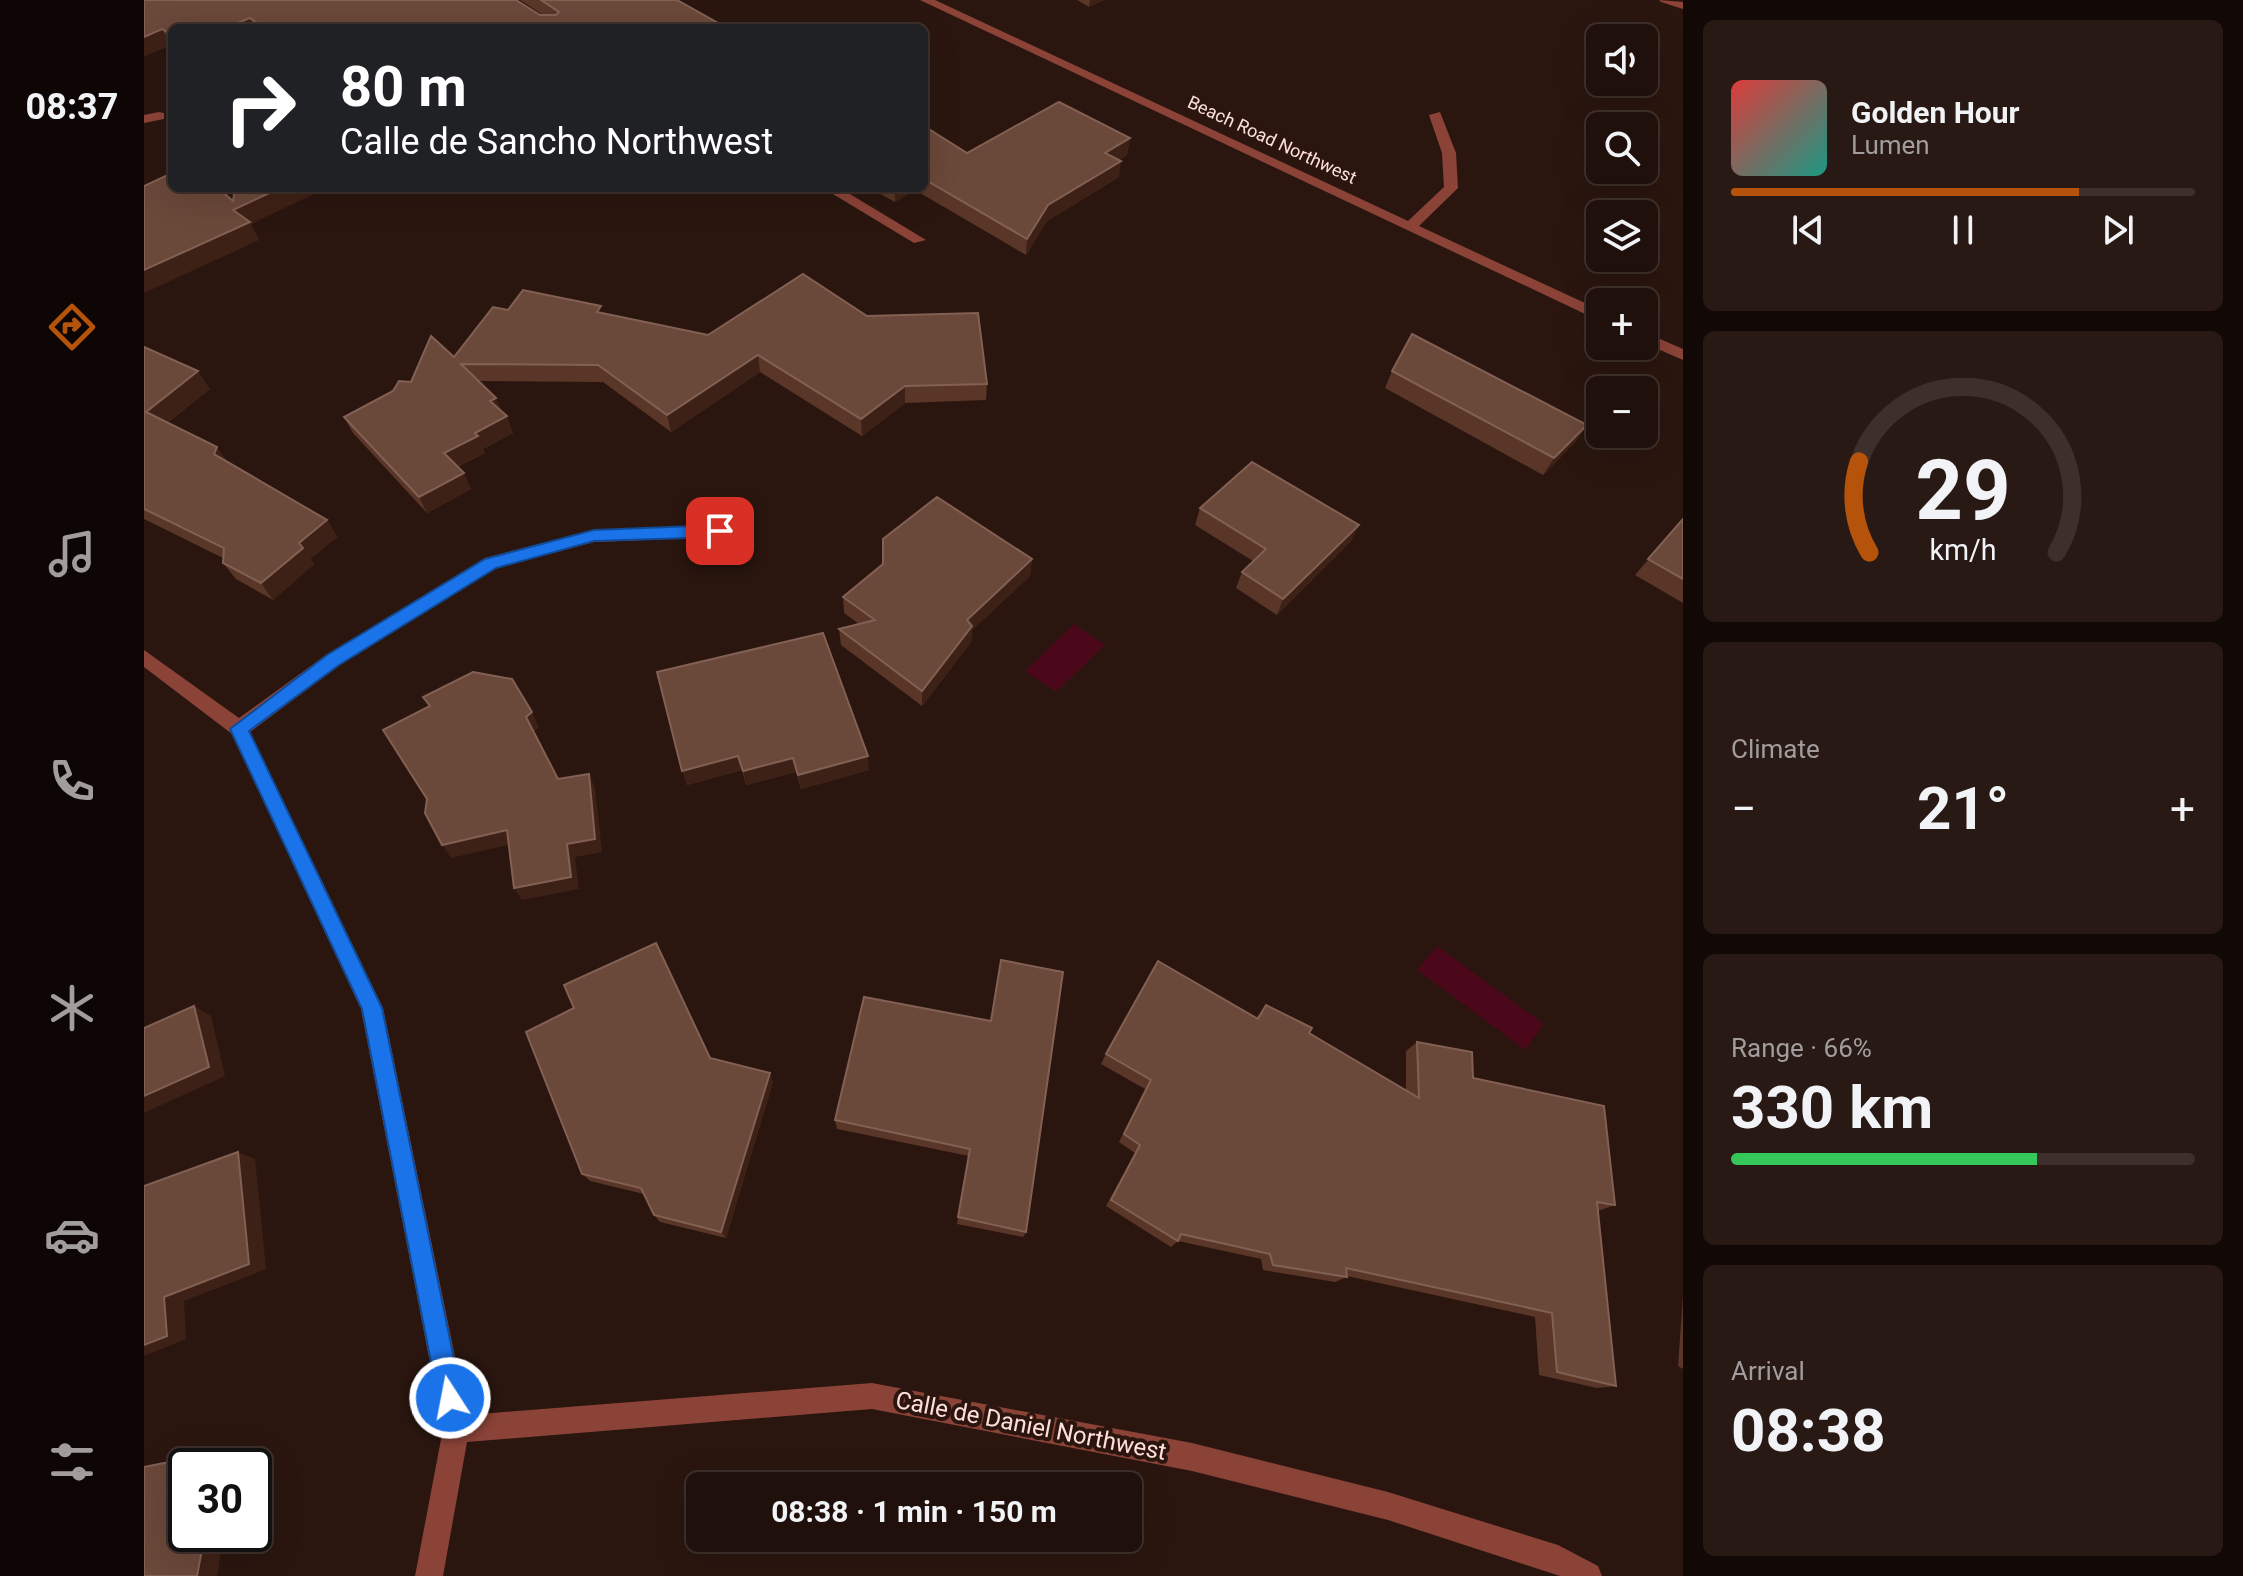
<!DOCTYPE html>
<html lang="en">
<head>
<meta charset="utf-8">
<style>
  body { margin:0; font-family:Roboto,sans-serif; background:#281914; color:#f1f3f6; height:100vh; display:flex; flex-direction:column; font-size:30px; white-space:nowrap }
  * { box-sizing:border-box; margin:0 }
  p { font-size:26px; color:#a29d9d }
  .icon { flex:none; width:44px; height:44px; fill:none; stroke:currentColor; stroke-width:2; stroke-linecap:round; stroke-linejoin:round }
  .map { position:relative; flex:1; overflow:hidden }
  .drawer { display:flex; flex-direction:column; gap:20px; padding:20px; background:#120906; width:560px }
  .drawer>* { flex:none }
  .guide { position:absolute; left:24px; top:24px; width:760px; height:168px; border-radius:12px; box-shadow:0 8px 32px #0002,0 0 0 2px #3d302c; background:#202124; color:#fff; overflow:hidden }
  .controls { position:absolute; left:1442px; top:24px; display:grid; gap:16px }
  .controls a { display:grid; place-items:center; width:72px; height:72px; border-radius:12px; background:#20100b; box-shadow:0 8px 32px #0002,0 0 0 2px #3d302c; font-size:40px }
  .speed { position:absolute; left:24px; top:1448px; display:flex; gap:16px; font-size:40px; font-weight:700; text-align:center }
  .speed>* { display:grid; place-content:center; width:104px; height:104px; border-radius:50%; background:#20100b; box-shadow:0 8px 32px #0002,0 0 0 2px #3d302c; line-height:1 }
  .speed .limit { border:4px solid #111; border-radius:12px; background:#fff; color:#111 }
  .pin { position:absolute; display:grid; place-items:center; width:68px; height:68px; color:#fff; margin:-34px; border-radius:16px; box-shadow:0 4px 12px #0006 }
  .me { position:absolute; width:88px; margin:-44px; rotate:349deg; stroke-linejoin:round; filter:drop-shadow(0 0 6px #0008) }
  .turn { display:flex; align-items:center; gap:28px; height:168px; padding:0 40px; font-size:36px }
  .turn .icon { width:104px; height:104px; stroke-width:2.5 }
  .turn b { display:block; font-size:56px; line-height:68px }
  .big { font-size:60px; font-weight:700; line-height:1.1 }
  .drawer .tile { flex:1; display:flex; flex-direction:column; justify-content:center; gap:12px; min-width:0; padding:0 28px; border-radius:12px; background:#281914 }
  .drawer .dial { align-items:center; gap:0 }
  .dial svg { height:208px; overflow:visible; fill:none; stroke:#3d302c; stroke-width:7; stroke-linecap:round; text-anchor:middle }
  .dial text { fill:#f1f3f6; stroke:none }
  .song { display:flex; align-items:center; gap:24px }
  .cover { width:96px; height:96px; border-radius:12px; background:linear-gradient(135deg,hsl(0 70% 55%),hsl(170 70% 35%)) }
  .played { height:8px; border-radius:4px; background:linear-gradient(90deg,#b45309 75%,#3d302c 75%) }
  .keys { display:flex; justify-content:space-around; direction:ltr }
  .heat { display:flex; justify-content:space-between; align-items:center; font-size:44px; direction:ltr }
  .charge { height:12px; border-radius:6px; background:linear-gradient(90deg,#34c759 66%,#3d302c 0) }
  .trip { position:absolute; left:542px; top:1472px; width:456px; height:80px; border-radius:12px; background:#20100b; box-shadow:0 8px 32px #0002,0 0 0 2px #3d302c; font-weight:700; line-height:80px; text-align:center }
  main { display:flex; flex:1; min-height:0 }
  .tabs { display:flex; flex-direction:column; width:144px; justify-content:space-around; align-items:center; background:#0d0604; color:#a29d9d }
  .tabs .icon { width:56px; height:56px }
  .tabs .active { color:#b45309 }
  .tabs b { font-size:36px; color:#f1f3f6 }
  .map>svg:first-child { display:block }
  .water { fill:#4a081a }
  .lines { fill:none; stroke-linecap:round; stroke-linejoin:round }
  .minor { fill:#8b4338; fill-rule:evenodd }
  .wall { fill:#593627 }
  .shaded-wall { fill:#3e2116 }
  .building { fill:#6a483a; stroke:#826053; stroke-width:2 }
  .route { fill:#1a73e8; stroke:#114b97; stroke-width:2 }
  .labels { text-anchor:middle; stroke-width:8; stroke-linejoin:round; paint-order:stroke }
  .far-street-label { font-size:18px; fill:#ffe0d8; stroke:#2a160f }
  .near-street-label { font-size:24px; fill:#ffe0d8; stroke:#2a160f }
</style>
</head>
<body>
<main>
<nav class="tabs">
<b>08:37</b>
<svg class="icon active" aria-label="directions" viewBox="0 0 24 24"><path d="M12 3l9 9-9 9-9-9zM9 14v-3h6M13 9l2 2-2 2"/></svg>
<svg class="icon" aria-label="music" viewBox="0 0 24 24"><path d="M9 18V5l10-2v13"/><circle cx="6" cy="18" r="3"/><circle cx="16" cy="16" r="3"/></svg>
<svg class="icon" aria-label="phone" viewBox="0 0 24 24"><path d="M5 4h4l2 5-3 2q2 4 5 5l2-3 5 2v4C11 20 4 13 5 4z"/></svg>
<svg class="icon" aria-label="climate" viewBox="0 0 24 24"><path d="M12 3v18M4 7l16 10M4 17L20 7"/></svg>
<svg class="icon" aria-label="car" viewBox="0 0 24 24"><path d="M5 17H2v-5l4-1 3-4h7l3 4 3 1v5h-3M9 17h6M6 11h13"/><circle cx="7" cy="17" r="2"/><circle cx="17" cy="17" r="2"/></svg>
<svg class="icon" aria-label="filters" viewBox="0 0 24 24"><path d="M4 7h16M4 17h16"/><circle cx="9" cy="7" r="2"/><circle cx="15" cy="17" r="2"/></svg>
</nav>
<div class="map">
<svg width="1539" height="1576" viewBox="0 0 1539 1576">
  <rect width="100%" height="100%" fill="#2a160f"/>
  <g class="water">
    <polygon points="930,624 961,645 912,692 881,671"/>
    <polygon points="1293,946 1400,1024 1381,1050 1273,970"/>
  </g>
  <g class="lines">
    <g class="minor">
      <polygon points="776,0 791,0 1264,221 1300,187 1298,153 1285,115 1296,112 1312,153 1314,188 1275,226 1456,310 1456,321"/>
      <polygon points="1515,0 1539,2 1539,9 1517,2"/>
      <polygon points="15,112 20,113 20,119 0,123 0,115"/>
      <polygon points="679,188 696,188 782,240 770,243"/>
      <polygon points="1500,332 1539,349 1539,360 1500,343"/>
      <polygon points="576,525 585,531 576,537 450,542 352,568 196,665 106,732 239,1008 323,1415 728,1383 1048,1443 1244,1492 1414,1545 1454,1566 1458,1576 1416,1576 1244,1520 1048,1471 728,1409 323,1442 299,1576 271,1576 299,1429 217,1009 88,734 0,667 0,650 95,718 182,655 341,558 450,530"/>
    </g>
  </g>
  <g class="wall">
    <polygon points="0,0 399,15 376,0 533,0 583,28 28,28 28,46 27,45 0,56"/>
    <polygon points="933,0 960,0 945,7"/>
    <polygon points="780,126 823,153 986,138 983,155 975,160 975,177 903,221 882,255 771,190 751,202 726,188 780,188"/>
    <polygon points="364,310 459,314 564,335 723,316 843,384 842,400 761,403 718,436 616,372 527,432 459,382 334,381 358,412 369,433 339,449 341,453 313,467 327,489 283,513 209,433 200,417 267,382 310,357"/>
    <polygon points="0,347 66,389 23,423 83,461 183,520 193,537 166,559 170,564 129,600 92,579 79,563 79,558 0,519"/>
    <polygon points="1248,371 1443,425 1431,442 1399,475 1241,388"/>
    <polygon points="1056,508 1207,541 1133,615 1092,588 1098,572 1109,561 1051,525"/>
    <polygon points="1539,519 1539,603 1491,575"/>
    <polygon points="888,559 886,576 828,630 827,642 778,706 697,645 695,629 715,624 700,613 699,597"/>
    <polygon points="513,672 725,770 657,789 652,772 602,785 598,770 543,785"/>
    <polygon points="1122,1005 1165,1033 1262,1090 1262,1051 1273,1042 1329,1078 1471,1205 1454,1211 1472,1386 1453,1388 1395,1375 1391,1317 1203,1276 1203,1277 1191,1282 1119,1270 1117,1259 1034,1241 1027,1247 962,1206 991,1153 975,1142 1001,1089 957,1064 962,1054 1112,1018"/>
    <polygon points="846,1021 882,1232 879,1237 813,1224 825,1156 693,1129 691,1120"/>
    <polygon points="566,1058 629,1082 582,1238 516,1222 510,1215 500,1194 446,1181 438,1174"/>
    <polygon points="1539,1295 1539,1369 1534,1366"/>
  </g>
  <g class="shaded-wall">
    <polygon points="946,0 960,0 945,7"/>
    <polygon points="106,18 110,28 81,28"/>
    <polygon points="18,29 27,45 0,56 0,37"/>
    <polygon points="986,138 983,155 959,169 961,153"/>
    <polygon points="977,161 975,177 903,221 882,255 883,239 904,205"/>
    <polygon points="136,188 183,188 107,224 115,240 0,293 0,270 89,210"/>
    <polygon points="751,188 771,188 771,190 751,202"/>
    <polygon points="614,355 616,372 527,432 523,415"/>
    <polygon points="54,371 66,389 15,429 2,412"/>
    <polygon points="761,386 761,403 718,436 717,419"/>
    <polygon points="352,398 359,414 346,401"/>
    <polygon points="363,416 369,433 339,449 341,453 308,469 300,453 331,433"/>
    <polygon points="1443,425 1431,442 1399,475 1410,458"/>
    <polygon points="73,447 85,464 70,454"/>
    <polygon points="320,473 327,489 283,513 275,497"/>
    <polygon points="183,520 193,537 166,559 170,564 129,600 117,583 155,543"/>
    <polygon points="1215,525 1207,541 1133,615 1139,599"/>
    <polygon points="888,559 886,576 828,630 827,642 778,706 778,691 823,620"/>
    <polygon points="388,712 395,727 390,732 382,717"/>
    <polygon points="594,756 598,770 543,785 538,771"/>
    <polygon points="724,756 725,770 657,789 654,775"/>
    <polygon points="649,758 652,772 602,785 599,771"/>
    <polygon points="445,774 451,788 458,852 431,857 435,889 378,900 370,888 423,844"/>
    <polygon points="363,830 372,843 307,858 298,845"/>
    <polygon points="50,1006 67,1016 81,1076 0,1113 0,1096"/>
    <polygon points="626,1073 629,1082 582,1238 577,1232"/>
    <polygon points="94,1152 111,1159 122,1269 40,1301 42,1339 0,1356 0,1345 20,1297"/>
    <polygon points="75,1452 94,1452 92,1466 73,1466"/>
    <polygon points="61,1534 80,1534 73,1576 53,1576"/>
  </g>
  <g class="building">
    <polygon points="0,0 372,0 396,15 412,15 415,12 397,0 533,0 583,28 120,28 106,18 81,28 28,28 28,35 18,29 0,37"/>
    <polygon points="915,102 986,138 961,153 977,161 904,205 883,239 780,179 780,126 823,153"/>
    <polygon points="28,173 28,188 74,188 89,201 91,188 136,188 89,210 106,222 0,270 0,186"/>
    <polygon points="659,274 723,316 834,313 843,384 761,386 717,419 614,355 523,415 454,365 317,364 352,398 346,401 363,416 331,433 334,436 300,453 320,473 275,497 200,417 249,391 255,381 267,382 287,336 310,357 349,307 364,310 379,290 457,306 453,312 564,335"/>
    <polygon points="1268,334 1443,425 1410,458 1248,371"/>
    <polygon points="0,347 54,371 2,412 73,447 70,454 183,520 155,543 159,548 117,583 79,563 80,548 0,509"/>
    <polygon points="1108,462 1215,525 1139,599 1098,572 1122,549 1056,508"/>
    <polygon points="793,497 888,559 823,620 828,626 778,691 695,629 731,620 699,597 739,564 739,539"/>
    <polygon points="1539,519 1539,579 1504,559"/>
    <polygon points="679,633 724,756 654,775 649,758 599,771 594,756 538,771 513,672"/>
    <polygon points="329,672 368,679 388,712 382,717 414,779 445,774 451,839 423,844 427,877 370,888 363,830 298,845 281,813 283,799 239,730 286,706 279,697"/>
    <polygon points="512,943 566,1058 626,1073 577,1232 510,1215 497,1188 438,1174 382,1032 430,1008 420,985"/>
    <polygon points="857,960 919,972 882,1232 814,1217 826,1149 691,1120 720,997 847,1021"/>
    <polygon points="1014,961 1114,1019 1122,1005 1168,1028 1165,1033 1275,1098 1273,1042 1328,1052 1329,1078 1460,1106 1471,1205 1453,1202 1472,1386 1413,1372 1408,1313 1202,1268 1203,1277 1129,1265 1126,1254 1037,1234 1034,1241 967,1200 996,1145 980,1134 1007,1080 962,1054"/>
    <polygon points="50,1006 65,1067 0,1096 0,1028"/>
    <polygon points="94,1152 105,1264 20,1297 23,1336 0,1345 0,1186"/>
    <polygon points="75,1452 73,1466 42,1466 42,1534 61,1534 53,1576 0,1576 0,1467"/>
  </g>
  <polygon class="route" points="576,525 584,531 576,537 450,541 352,568 195,665 105,731 238,1008 318,1398 315,1407 306,1410 298,1407 294,1398 218,1009 86,729 183,655 341,559 450,530"/>
  <g class="labels">
    <g class="far-street-label">
      <text transform="translate(1128 140) rotate(25)" y="6">Beach Road Northwest</text>
    </g>
    <g class="near-street-label">
      <text transform="translate(887 1426) rotate(11)" y="8">Calle de Daniel Northwest</text>
    </g>
  </g>
</svg>
<div class="controls">
<a><svg class="icon" aria-label="sound" viewBox="0 0 24 24"><path d="M4 9h4l5-4v14l-5-4H4zM17 9q2 3 0 6"/></svg></a>
<a><svg class="icon" aria-label="search" viewBox="0 0 24 24"><circle cx="10" cy="10" r="6"/><path d="M15 15l6 6"/></svg></a>
<a><svg class="icon" aria-label="layers" viewBox="0 0 24 24"><path d="M12 4l9 5-9 5-9-5zM3 14l9 5 9-5"/></svg></a>
<a>+</a>
<a>−</a>
</div>
<div class="speed"><div class="limit">30</div></div>
<div class="pin" style="left:576px;top:531px;background:#d93025"><svg class="icon" aria-label="arrive" viewBox="0 0 24 24"><path d="M6 21V4h12l-3 4 3 4H6"/></svg></div>
<svg class="me" style="left:306px;top:1398px" viewBox="-20 -20 40 40"><circle r="17" fill="#1a73e8" stroke="#fff" stroke-width="3"/><path d="M0-11L8 9 0 5-8 9z" fill="#fff"/></svg>
<div class="trip">08:38 · 1 min · 150 m</div>
<div class="guide">
<div class="turn"><svg class="icon" aria-label="right" viewBox="0 0 24 24"><path d="M7 20v-9h11M14 6l5 5-5 5"/></svg><div><b>80 m</b>Calle de Sancho Northwest</div></div>
</div>
</div>
<section class="drawer">
<div class="tile">
<div class="song"><i class="cover"></i><div><b>Golden Hour</b><p>Lumen</p></div></div>
<div class="played"></div>
<div class="keys"><svg class="icon" aria-label="previous" viewBox="0 0 24 24"><path d="M18 5L8 12l10 7zM5 5v14"/></svg><svg class="icon" aria-label="pause" viewBox="0 0 24 24"><path d="M8 5v14M16 5v14"/></svg><svg class="icon" aria-label="next" viewBox="0 0 24 24"><path d="M6 5l10 7-10 7zM19 5v14"/></svg></div>
</div>
<div class="tile dial"><svg viewBox="0 0 100 80">
<path d="M14 69A42 42 0 1 1 86 69"/>
<path d="M14 69A42 42 0 0 1 10 34" stroke="#b45309"/>
<text x="50" y="56" font-size="32" font-weight="700">29</text>
<text x="50" y="72" font-size="11">km/h</text>
</svg></div>
<div class="tile"><p>Climate</p>
<div class="heat"><a>−</a><b class="big">21°</b><a>+</a></div>
</div>
<div class="tile"><p>Range · 66%</p><b class="big">330 km</b><div class="charge"></div></div>
<div class="tile"><p>Arrival</p><b class="big">08:38</b></div>
</section>
</main>
</body>
</html>
